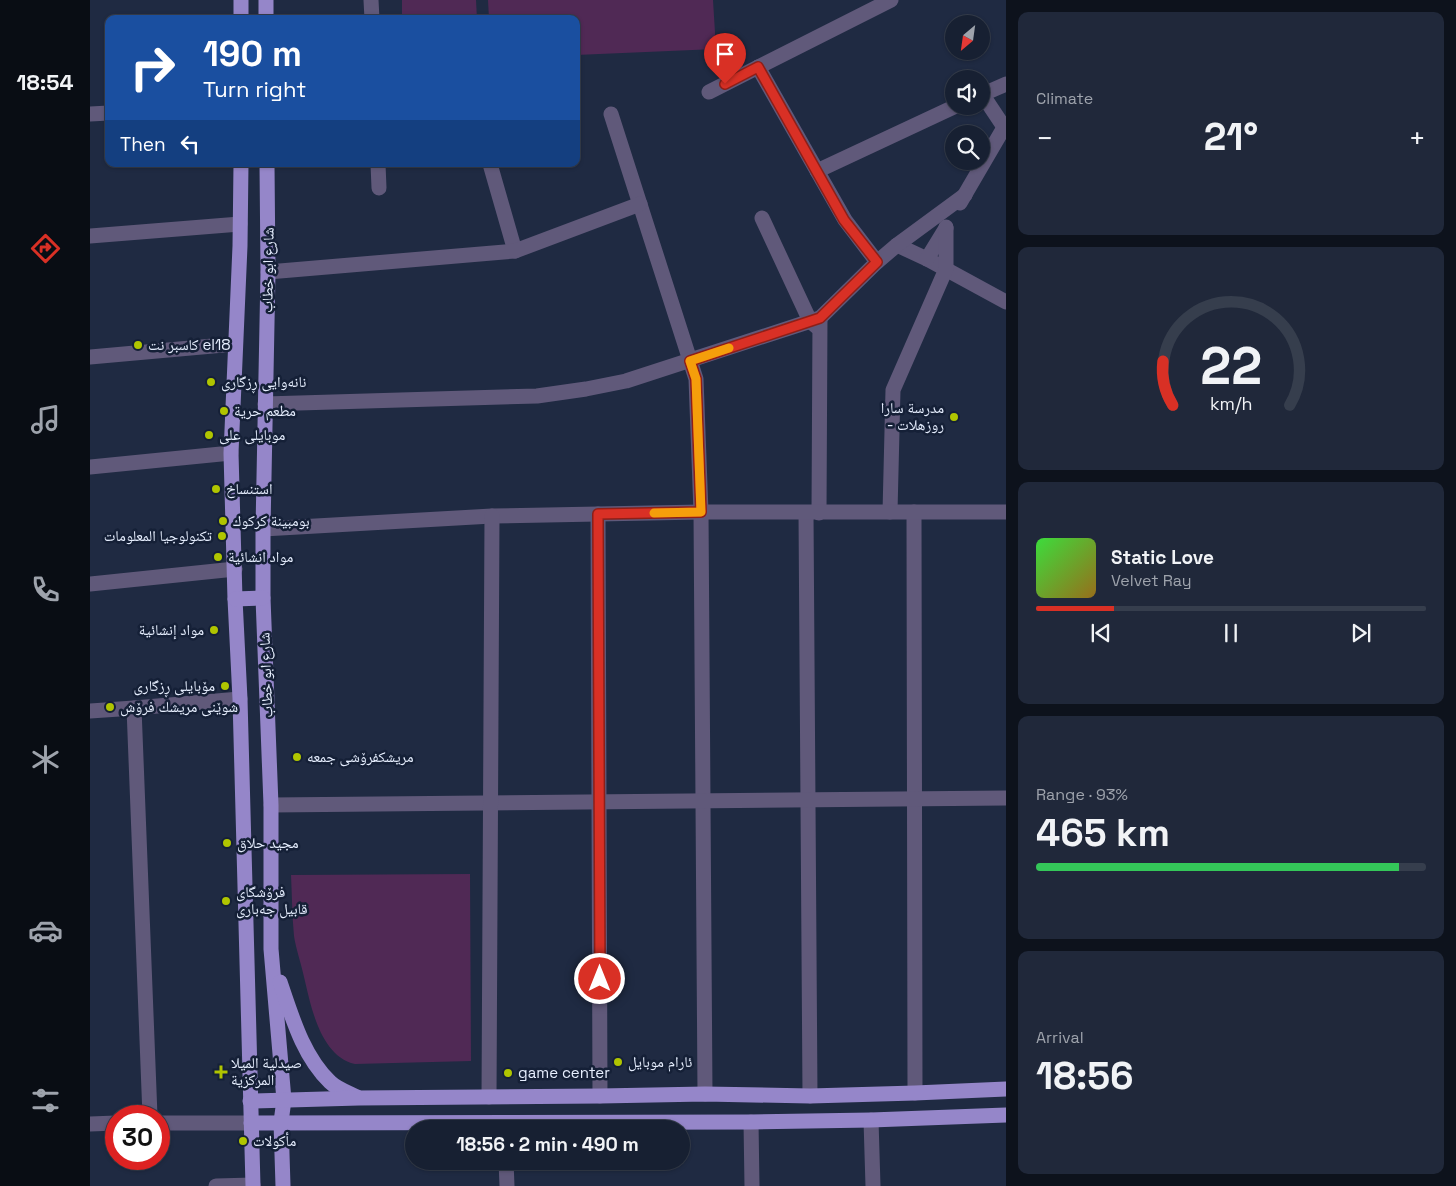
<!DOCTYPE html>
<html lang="en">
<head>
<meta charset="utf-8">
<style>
  body { margin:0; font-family:"Space Grotesk","Noto Naskh Arabic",sans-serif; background:#20283a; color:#f1f3f6; height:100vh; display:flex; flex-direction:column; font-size:19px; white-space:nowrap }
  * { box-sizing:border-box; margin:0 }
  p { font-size:16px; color:#9ea3ac }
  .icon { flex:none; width:28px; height:28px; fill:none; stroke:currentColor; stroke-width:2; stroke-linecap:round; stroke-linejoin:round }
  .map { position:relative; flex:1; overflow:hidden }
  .sheet { display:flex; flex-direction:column; gap:12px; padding:12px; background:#0d121c; width:450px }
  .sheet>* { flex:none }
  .top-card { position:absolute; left:15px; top:15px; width:475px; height:152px; border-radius:10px; box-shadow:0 1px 4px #0004,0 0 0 1px #363e4d; background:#1a4fa0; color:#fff; overflow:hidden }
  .needle { width:32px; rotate:209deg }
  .fabs { position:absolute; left:855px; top:15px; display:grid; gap:10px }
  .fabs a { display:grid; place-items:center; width:45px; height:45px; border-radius:50%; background:#172032; box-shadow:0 1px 4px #0004,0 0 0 1px #363e4d; font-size:25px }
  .speed { position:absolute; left:15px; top:1105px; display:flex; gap:10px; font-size:25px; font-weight:700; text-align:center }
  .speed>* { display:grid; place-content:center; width:65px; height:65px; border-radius:50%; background:#172032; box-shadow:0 1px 4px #0004,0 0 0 1px #363e4d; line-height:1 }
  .speed .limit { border:8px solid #d22; background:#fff; color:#111 }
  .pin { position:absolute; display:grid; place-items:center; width:42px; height:42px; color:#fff; margin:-51px -21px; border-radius:50% 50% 50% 0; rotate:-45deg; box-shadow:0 0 5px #0007 }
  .pin .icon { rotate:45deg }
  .me { position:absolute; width:55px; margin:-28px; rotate:0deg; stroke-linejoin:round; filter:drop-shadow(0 0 4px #0008) }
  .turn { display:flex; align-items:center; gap:18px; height:105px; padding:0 15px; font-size:22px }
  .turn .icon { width:65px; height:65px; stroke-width:2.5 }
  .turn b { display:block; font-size:35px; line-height:42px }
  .then { display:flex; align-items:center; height:48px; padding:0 15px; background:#0003; gap:10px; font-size:19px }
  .big { font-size:38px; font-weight:800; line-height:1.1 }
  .sheet .card { flex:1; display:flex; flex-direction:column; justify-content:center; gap:8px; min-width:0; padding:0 18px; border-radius:10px; background:#20283a }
  .sheet .dial { align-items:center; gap:0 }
  .dial svg { height:130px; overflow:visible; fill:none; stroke:#363e4d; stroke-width:7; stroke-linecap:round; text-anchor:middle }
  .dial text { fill:#f1f3f6; stroke:none }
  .song { display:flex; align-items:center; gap:15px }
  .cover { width:60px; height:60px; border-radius:8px; background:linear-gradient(135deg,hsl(120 70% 55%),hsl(40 70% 35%)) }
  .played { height:5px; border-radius:2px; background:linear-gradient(90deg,#d93025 20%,#363e4d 20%) }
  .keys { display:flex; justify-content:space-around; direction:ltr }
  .heat { display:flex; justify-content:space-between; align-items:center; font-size:28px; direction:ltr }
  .charge { height:8px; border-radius:4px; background:linear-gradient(90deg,#34c759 93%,#363e4d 0) }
  .trip { position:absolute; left:315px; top:1120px; width:285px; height:50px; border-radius:25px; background:#172032; box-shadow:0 1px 4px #0004,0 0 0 1px #363e4d; font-weight:800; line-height:50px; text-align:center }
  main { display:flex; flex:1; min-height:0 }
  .tab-bar { display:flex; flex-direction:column; width:90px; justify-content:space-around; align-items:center; background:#090d14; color:#9ea3ac }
  .tab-bar .icon { width:35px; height:35px }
  .tab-bar .selected { color:#d93025 }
  .tab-bar b { font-size:22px; color:#f1f3f6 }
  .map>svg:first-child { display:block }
  .green { fill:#502955 }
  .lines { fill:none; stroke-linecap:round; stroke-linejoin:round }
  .minor { stroke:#60597a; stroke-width:15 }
  .major { stroke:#9586c9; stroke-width:15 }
  .route-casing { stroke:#8d1f18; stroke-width:12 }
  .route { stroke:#d93025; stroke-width:9 }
  .slow { stroke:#f59e0b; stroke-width:9 }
  .poi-dot { fill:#b0c500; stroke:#152037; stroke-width:2 }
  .labels { text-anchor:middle; stroke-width:5; stroke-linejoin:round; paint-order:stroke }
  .street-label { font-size:15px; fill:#e6eefe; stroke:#152037 }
  .poi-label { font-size:15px; fill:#e6eefe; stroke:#152037; text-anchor:start }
</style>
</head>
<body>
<main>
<nav class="tab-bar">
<b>18:54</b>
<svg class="icon selected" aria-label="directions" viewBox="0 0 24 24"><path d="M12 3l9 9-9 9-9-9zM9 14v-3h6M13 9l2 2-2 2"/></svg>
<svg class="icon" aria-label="music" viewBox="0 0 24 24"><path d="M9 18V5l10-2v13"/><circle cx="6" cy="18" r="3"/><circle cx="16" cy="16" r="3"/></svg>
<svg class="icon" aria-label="phone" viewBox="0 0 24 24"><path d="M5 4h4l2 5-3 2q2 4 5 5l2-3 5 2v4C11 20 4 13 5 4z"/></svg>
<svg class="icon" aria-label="climate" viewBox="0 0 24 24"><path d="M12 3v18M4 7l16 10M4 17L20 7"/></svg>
<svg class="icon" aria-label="car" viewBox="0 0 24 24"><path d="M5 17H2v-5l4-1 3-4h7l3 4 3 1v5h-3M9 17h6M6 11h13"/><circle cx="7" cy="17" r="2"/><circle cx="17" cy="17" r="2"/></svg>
<svg class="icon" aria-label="filters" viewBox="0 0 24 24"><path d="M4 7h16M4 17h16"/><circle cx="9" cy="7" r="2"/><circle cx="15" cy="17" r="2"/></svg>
</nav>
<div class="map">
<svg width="916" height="1186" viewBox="0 0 916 1186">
  <rect width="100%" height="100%" fill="#1f2a42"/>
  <g class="green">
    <polygon points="312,0 386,0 387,19 312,19"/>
    <polygon points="398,0 623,0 626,49 486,55 486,19 399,19"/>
    <path d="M380 874 381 1061 265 1064C230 1056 221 1006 214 977 211 963 206 949 204 936 202 916 202 895 201 875Z"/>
  </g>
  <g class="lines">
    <g class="minor">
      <polyline points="281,0 282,19"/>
      <polyline points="668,67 755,220 787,262"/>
      <polyline points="619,92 801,0"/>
      <polyline points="892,94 914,127"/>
      <polyline points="891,95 916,84"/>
      <polyline points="0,114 19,113"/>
      <polyline points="521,114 606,379 611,512 615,1094"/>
      <polyline points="288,164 289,188"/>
      <polyline points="400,164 425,251"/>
      <polyline points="727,171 866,106"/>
      <polyline points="870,203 916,124"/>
      <polyline points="672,218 720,321 727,327"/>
      <polyline points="0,236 150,224"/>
      <polyline points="807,245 837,259 916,302"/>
      <polyline points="837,259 856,228"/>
      <polyline points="178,272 425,251 550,204"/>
      <polyline points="0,357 145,344"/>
      <polyline points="175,404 447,396 496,389 536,381 730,318 787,262 807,245 875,195"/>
      <polyline points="0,467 141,453"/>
      <polyline points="800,512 803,390 856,269 856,227"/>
      <polyline points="824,512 825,1093"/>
      <polyline points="716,513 720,1096"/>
      <polyline points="729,513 730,318"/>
      <polyline points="508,514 510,1096"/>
      <polyline points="173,529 402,516 611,512 916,512"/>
      <polyline points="0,584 145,569"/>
      <polyline points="44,708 60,1116"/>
      <polyline points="0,711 44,708 150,699"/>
      <polyline points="181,805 916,798"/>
      <polyline points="399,1097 402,516"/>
      <polyline points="781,1120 783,1186"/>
      <polyline points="661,1122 662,1186"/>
      <polyline points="69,1123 161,1123"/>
      <polyline points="0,1124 26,1123"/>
      <polyline points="416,1161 417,1186"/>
      <polyline points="126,1186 163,1185"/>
    </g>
    <g class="major">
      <polyline points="176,0 176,19"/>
      <polyline points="151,19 151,0"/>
      <polyline points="151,164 150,246 141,453 145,599 150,699 163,1186"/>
      <polyline points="177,164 178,272 173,529 173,598 181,805 181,949 194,1100 191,1122 193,1186"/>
      <polyline points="145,599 173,598"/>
      <path d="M190 982C202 1017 213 1056 240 1082 247 1089 259 1093 267 1097"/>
      <polyline points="160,1101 269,1098 510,1096 615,1094 720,1096 825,1093 916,1089"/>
      <polyline points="161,1123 661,1122 781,1120 916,1115"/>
    </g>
  </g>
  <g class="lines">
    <g class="route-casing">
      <polyline id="route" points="510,979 508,514 611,512 606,379 600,361 730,318 787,262 754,220 668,67 635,84"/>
    </g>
    <use href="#route" class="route"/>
    <polyline class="slow" points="564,513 611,512 606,379 600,361 639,348"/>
  </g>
  <g class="poi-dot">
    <circle cx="48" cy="345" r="5"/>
    <circle cx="121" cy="382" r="5"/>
    <circle cx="134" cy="411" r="5"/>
    <circle cx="864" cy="417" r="5"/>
    <circle cx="119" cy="435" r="5"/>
    <circle cx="126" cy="489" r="5"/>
    <circle cx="133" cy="521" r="5"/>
    <circle cx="132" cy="536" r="5"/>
    <circle cx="128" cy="557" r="5"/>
    <circle cx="124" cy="630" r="5"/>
    <circle cx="135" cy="686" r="5"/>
    <circle cx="20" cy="707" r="5"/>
    <circle cx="207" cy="757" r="5"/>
    <circle cx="137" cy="843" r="5"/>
    <circle cx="136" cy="901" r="5"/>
    <circle cx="528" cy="1062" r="5"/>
    <path d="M128.5 1064.5h5v5h5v5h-5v5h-5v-5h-5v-5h5z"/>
    <circle cx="418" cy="1073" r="5"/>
    <circle cx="153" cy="1141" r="5"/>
  </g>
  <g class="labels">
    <g class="street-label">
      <text transform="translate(178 270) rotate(-89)" y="5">شارع ابو خطاب</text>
      <text transform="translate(176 675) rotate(-92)" y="5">شارع ابو خطاب</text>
    </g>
    <g class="poi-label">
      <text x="58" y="350">كاسبر نت el18</text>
      <text x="131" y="387">نانەوایی ڕزگاری</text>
      <text x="854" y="413" text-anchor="end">مدرسة سارا<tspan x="854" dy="17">- روزهلات</tspan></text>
      <text x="144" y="416">مطعم حرية</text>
      <text x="129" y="440">موبايلى على</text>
      <text x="136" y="494">استنساخ</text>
      <text x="143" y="526">بومبينة كركوك</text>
      <text x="122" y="541" text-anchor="end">تكنولوجيا المعلومات</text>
      <text x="138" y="562">مواد انشائية</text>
      <text x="114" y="635" text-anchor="end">مواد إنشائية</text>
      <text x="125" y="691" text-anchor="end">مۆبایلی ڕزگاری</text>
      <text x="30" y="712">شوێنى مريشك فرۆش</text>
      <text x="217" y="762">مریشکفرۆشی جمعە</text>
      <text x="147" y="848">مجيد حلاق</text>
      <text x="146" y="897">فرۆشگای<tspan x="146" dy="17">قابیل جەباری</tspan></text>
      <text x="538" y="1067">ئارام موبايل</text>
      <text x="141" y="1068">صيدلية الميلا<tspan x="141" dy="17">المركزية</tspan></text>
      <text x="428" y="1078">game center</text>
      <text x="163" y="1146">مأكولات</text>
    </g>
  </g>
</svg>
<div class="fabs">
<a><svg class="needle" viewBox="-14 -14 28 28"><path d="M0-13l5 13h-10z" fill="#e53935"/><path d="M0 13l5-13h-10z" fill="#9ea3ac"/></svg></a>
<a><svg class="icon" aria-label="sound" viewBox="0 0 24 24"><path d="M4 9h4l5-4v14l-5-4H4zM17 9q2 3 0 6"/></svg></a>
<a><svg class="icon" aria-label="search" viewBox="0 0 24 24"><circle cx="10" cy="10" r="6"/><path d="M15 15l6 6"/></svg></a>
</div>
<div class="speed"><div class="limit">30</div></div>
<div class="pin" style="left:635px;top:84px;background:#d93025"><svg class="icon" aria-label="arrive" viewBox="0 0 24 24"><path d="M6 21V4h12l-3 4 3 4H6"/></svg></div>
<svg class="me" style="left:510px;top:979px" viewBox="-20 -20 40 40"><circle r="17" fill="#d93025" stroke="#fff" stroke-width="3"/><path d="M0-11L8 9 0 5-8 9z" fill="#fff"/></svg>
<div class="trip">18:56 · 2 min · 490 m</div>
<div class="top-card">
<div class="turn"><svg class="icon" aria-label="right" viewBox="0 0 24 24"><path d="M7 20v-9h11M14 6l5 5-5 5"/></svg><div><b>190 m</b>Turn right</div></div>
<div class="then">Then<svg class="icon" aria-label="left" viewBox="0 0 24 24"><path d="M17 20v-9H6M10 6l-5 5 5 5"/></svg></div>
</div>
</div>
<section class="sheet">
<div class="card"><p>Climate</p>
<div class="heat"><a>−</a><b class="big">21°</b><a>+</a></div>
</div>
<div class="card dial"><svg viewBox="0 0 100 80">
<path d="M14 69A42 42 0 1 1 86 69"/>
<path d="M14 69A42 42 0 0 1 8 42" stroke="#d93025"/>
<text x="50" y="56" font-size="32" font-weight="700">22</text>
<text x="50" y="72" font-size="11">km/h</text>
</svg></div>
<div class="card">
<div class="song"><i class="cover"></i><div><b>Static Love</b><p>Velvet Ray</p></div></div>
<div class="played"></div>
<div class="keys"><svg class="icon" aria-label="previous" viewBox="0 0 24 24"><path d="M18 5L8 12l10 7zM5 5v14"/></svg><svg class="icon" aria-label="pause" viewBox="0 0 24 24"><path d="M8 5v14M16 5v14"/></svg><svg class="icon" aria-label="next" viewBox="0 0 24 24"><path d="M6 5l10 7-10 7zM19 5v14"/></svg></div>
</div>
<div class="card"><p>Range · 93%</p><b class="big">465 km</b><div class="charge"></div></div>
<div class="card"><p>Arrival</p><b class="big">18:56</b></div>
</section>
</main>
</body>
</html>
